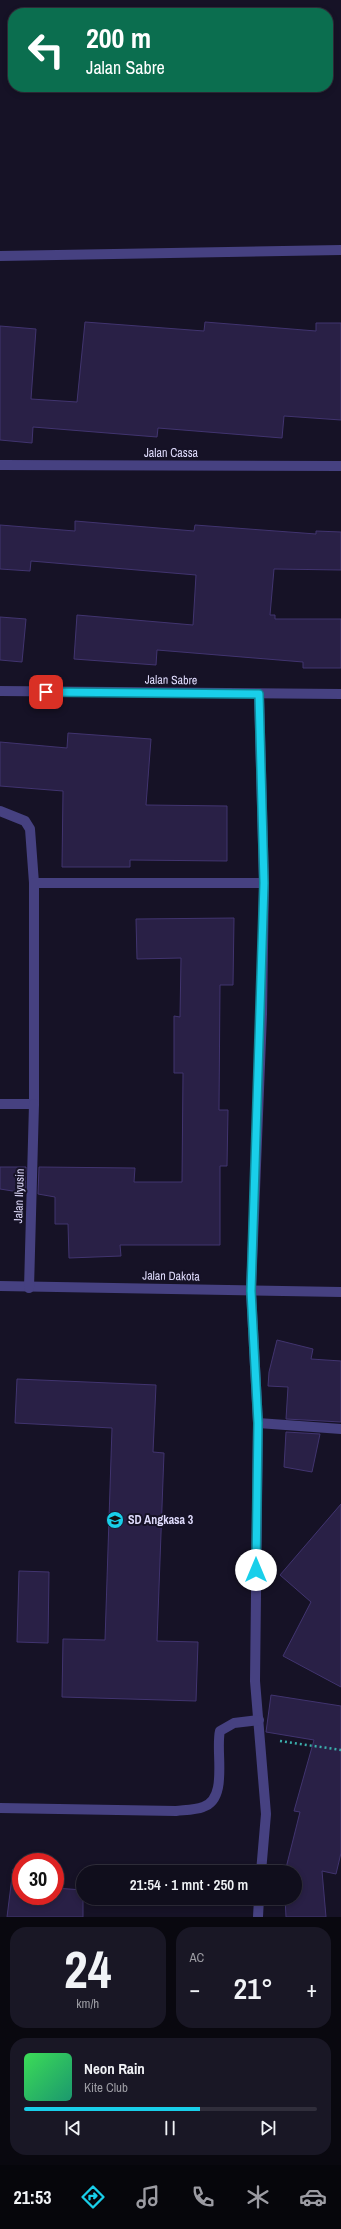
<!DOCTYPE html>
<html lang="id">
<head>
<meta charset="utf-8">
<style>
  body { margin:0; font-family:"Archivo Narrow",sans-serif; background:#191725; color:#f1f3f6; height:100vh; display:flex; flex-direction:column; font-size:15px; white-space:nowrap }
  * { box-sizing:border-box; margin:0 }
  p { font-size:13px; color:#9c9ca3 }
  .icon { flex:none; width:22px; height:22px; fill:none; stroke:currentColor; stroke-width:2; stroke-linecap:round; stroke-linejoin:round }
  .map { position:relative; height:1917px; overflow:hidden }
  .details { display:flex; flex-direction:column; gap:10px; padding:10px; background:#09080f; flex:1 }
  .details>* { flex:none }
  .hud { position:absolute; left:8px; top:8px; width:325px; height:84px; border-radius:16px; box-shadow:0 2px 6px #0003,0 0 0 1px #302e3b; background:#0b6e4f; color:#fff; overflow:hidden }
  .speed { position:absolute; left:12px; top:1853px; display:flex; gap:8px; font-size:20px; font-weight:700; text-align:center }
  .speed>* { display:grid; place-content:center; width:52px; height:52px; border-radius:50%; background:#100e1c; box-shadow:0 2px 6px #0003,0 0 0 1px #302e3b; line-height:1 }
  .speed .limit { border:6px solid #d22; background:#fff; color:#111 }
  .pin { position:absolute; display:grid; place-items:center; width:34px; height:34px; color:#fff; margin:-17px; border-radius:8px; box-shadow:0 2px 6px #0006 }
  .me { position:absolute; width:44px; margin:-22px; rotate:0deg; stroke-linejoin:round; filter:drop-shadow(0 0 3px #0008) }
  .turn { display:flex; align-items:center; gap:14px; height:84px; padding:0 12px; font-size:18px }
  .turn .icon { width:52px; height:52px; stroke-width:2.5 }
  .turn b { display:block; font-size:28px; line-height:34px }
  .big { font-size:30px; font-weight:600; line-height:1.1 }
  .details .card { flex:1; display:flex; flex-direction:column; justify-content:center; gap:6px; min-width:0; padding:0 14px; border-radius:16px; background:#191725 }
  .details .dial { align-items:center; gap:0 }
  .dial b { font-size:52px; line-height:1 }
  .song { display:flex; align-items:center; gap:12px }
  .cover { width:48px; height:48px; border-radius:6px; background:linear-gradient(135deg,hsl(130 70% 55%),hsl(160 70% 35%)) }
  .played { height:4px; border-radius:2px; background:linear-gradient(90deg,#19cfea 60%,#302e3b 60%) }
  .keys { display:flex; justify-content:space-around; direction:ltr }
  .heat { display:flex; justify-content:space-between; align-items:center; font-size:22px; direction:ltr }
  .details .tiles { flex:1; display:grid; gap:10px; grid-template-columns:1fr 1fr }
  .card:last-child { grid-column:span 2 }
  .trip { position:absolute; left:76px; top:1865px; width:226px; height:40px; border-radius:20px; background:#100e1c; box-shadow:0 2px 6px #0003,0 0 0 1px #302e3b; font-weight:600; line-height:40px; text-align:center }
  .tabs { display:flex; height:64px; justify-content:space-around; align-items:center; background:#06060b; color:#9c9ca3 }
  .tabs .icon { width:28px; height:28px }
  .tabs .active { color:#19cfea }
  .tabs b { font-size:18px; color:#f1f3f6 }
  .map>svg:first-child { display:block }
  .building { fill:#292046; stroke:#41346f }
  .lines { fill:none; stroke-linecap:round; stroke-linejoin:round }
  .path { stroke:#3bafab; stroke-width:2.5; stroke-dasharray:2 3; stroke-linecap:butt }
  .minor { stroke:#464181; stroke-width:10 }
  .route-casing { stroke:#108798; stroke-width:10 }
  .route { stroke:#19cfea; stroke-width:7 }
  .labels { text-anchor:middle; stroke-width:4; stroke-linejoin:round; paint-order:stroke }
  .street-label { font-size:12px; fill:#dfdbfc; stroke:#161226 }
  .poi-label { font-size:12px; font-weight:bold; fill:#dfdbfc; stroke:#161226; text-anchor:start }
</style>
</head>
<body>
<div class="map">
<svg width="341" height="1917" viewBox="0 0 341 1917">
  <rect width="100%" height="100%" fill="#161226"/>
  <g class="building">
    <polygon points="85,322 204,331 205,322 316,331 316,323 341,323 341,420 284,416 282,438 158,428 157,437 33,427 32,443 0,440 0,326 36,329 31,399 77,402"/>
    <polygon points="75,521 194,531 195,525 316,534 316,531 341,532 341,570 274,569 270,615 275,615 275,619 341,619 341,668 303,668 303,662 157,650 156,665 74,659 77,615 193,625 196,575 31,561 30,571 0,569 0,525 75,531"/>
    <polygon points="0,617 26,619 22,662 0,660"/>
    <polygon points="68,733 151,739 146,805 227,806 227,861 130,860 130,867 62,867 63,791 0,786 0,742 67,748"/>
    <polygon points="234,918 233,985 220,985 219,1110 228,1110 227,1166 220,1166 220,1245 120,1245 121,1256 69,1258 68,1224 55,1224 55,1197 38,1194 39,1167 135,1168 134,1182 182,1182 183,1073 174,1073 174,1016 180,1017 181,958 137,959 136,919"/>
    <polygon points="0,1167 26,1167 25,1193 0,1189"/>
    <polygon points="277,1340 313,1349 311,1359 341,1361 341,1422 286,1419 288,1387 268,1386 269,1372"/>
    <polygon points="17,1379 156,1385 153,1452 164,1453 157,1641 198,1642 196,1701 62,1697 63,1639 105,1640 112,1428 15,1423"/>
    <polygon points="286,1432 320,1434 312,1472 284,1467"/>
    <polygon points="341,1504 341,1687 283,1656 311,1602 280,1575"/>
    <polygon points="19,1571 49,1572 48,1643 17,1642"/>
    <polygon points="271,1695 341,1706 341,1853 336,1874 322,1871 326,1917 286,1917 285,1898 295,1898 295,1872 285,1872 300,1812 294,1811 314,1740 266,1732"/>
    <polygon points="13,1869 21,1871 21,1896 55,1896 55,1888 83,1890 83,1917 7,1917"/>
  </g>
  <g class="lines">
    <polyline class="path" points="280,1741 341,1750"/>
    <g class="minor">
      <polyline points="0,256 341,250"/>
      <polyline points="0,465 341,466"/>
      <polyline points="0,691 341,694"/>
      <polyline points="259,694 264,883 262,1014 251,1291 258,1423 255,1681 266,1814 261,1872"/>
      <polyline points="0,811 25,821 30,829 34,883"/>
      <polyline points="0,1104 34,1104 34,883 264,883"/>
      <polyline points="0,1286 341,1292"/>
      <polyline points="29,1288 34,1104"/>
      <polyline points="258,1423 341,1429"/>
      <path d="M0 1808 176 1811C184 1810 195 1810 203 1807 229 1799 215 1751 220 1731L234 1723 259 1720"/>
      <polyline points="258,1917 259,1898"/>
    </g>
  </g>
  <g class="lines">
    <g class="route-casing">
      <polyline id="route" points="46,692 259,694 264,883 251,1291 258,1423 256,1570"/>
    </g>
    <use href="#route" class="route"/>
  </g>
  <defs>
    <g id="school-disc" transform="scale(0.9)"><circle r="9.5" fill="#19cfea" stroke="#161226"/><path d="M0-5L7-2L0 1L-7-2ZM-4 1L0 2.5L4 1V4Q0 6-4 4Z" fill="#111"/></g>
  </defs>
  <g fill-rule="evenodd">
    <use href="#school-disc" x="115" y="1520"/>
  </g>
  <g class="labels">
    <g class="street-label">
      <text x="171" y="457">Jalan Cassa</text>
      <text transform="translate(171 680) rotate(1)" y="4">Jalan Sabre</text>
      <text transform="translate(19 1196) rotate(-88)" y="4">Jalan Ilyusin</text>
      <text transform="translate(171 1276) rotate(1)" y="4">Jalan Dakota</text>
    </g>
    <g class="poi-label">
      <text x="128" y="1524">SD Angkasa 3</text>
    </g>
  </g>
</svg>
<div class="speed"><div class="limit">30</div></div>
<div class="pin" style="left:46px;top:692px;background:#d93025"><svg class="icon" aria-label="arrive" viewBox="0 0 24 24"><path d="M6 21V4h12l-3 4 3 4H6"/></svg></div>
<svg class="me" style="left:256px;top:1570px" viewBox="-20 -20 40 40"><circle r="19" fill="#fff"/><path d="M0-13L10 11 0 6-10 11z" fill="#19cfea"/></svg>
<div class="trip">21:54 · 1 mnt · 250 m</div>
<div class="hud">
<div class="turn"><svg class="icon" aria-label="left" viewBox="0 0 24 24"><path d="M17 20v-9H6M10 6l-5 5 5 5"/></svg><div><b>200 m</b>Jalan Sabre</div></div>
</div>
</div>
<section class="details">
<div class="tiles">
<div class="card dial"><b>24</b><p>km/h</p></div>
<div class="card"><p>AC</p>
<div class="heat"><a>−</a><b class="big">21°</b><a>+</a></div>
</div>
<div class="card">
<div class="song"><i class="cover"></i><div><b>Neon Rain</b><p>Kite Club</p></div></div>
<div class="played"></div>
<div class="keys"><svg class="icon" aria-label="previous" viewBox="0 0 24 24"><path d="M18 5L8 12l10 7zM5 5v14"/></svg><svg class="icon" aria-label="pause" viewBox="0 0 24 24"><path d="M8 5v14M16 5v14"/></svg><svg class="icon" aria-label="next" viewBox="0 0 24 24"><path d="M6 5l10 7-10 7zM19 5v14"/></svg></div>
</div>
</div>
</section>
<nav class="tabs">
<b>21:53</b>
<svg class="icon active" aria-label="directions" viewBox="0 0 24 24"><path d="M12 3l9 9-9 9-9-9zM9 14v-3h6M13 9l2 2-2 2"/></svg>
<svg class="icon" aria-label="music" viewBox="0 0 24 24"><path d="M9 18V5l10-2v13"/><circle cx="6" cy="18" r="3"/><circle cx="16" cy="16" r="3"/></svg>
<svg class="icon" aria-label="phone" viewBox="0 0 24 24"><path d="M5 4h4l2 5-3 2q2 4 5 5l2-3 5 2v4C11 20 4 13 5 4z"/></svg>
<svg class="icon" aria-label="climate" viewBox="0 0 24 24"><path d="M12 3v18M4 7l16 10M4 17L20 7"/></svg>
<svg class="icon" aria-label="car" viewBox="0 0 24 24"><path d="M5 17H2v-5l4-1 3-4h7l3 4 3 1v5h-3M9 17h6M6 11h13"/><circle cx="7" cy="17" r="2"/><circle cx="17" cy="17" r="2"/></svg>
</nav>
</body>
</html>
